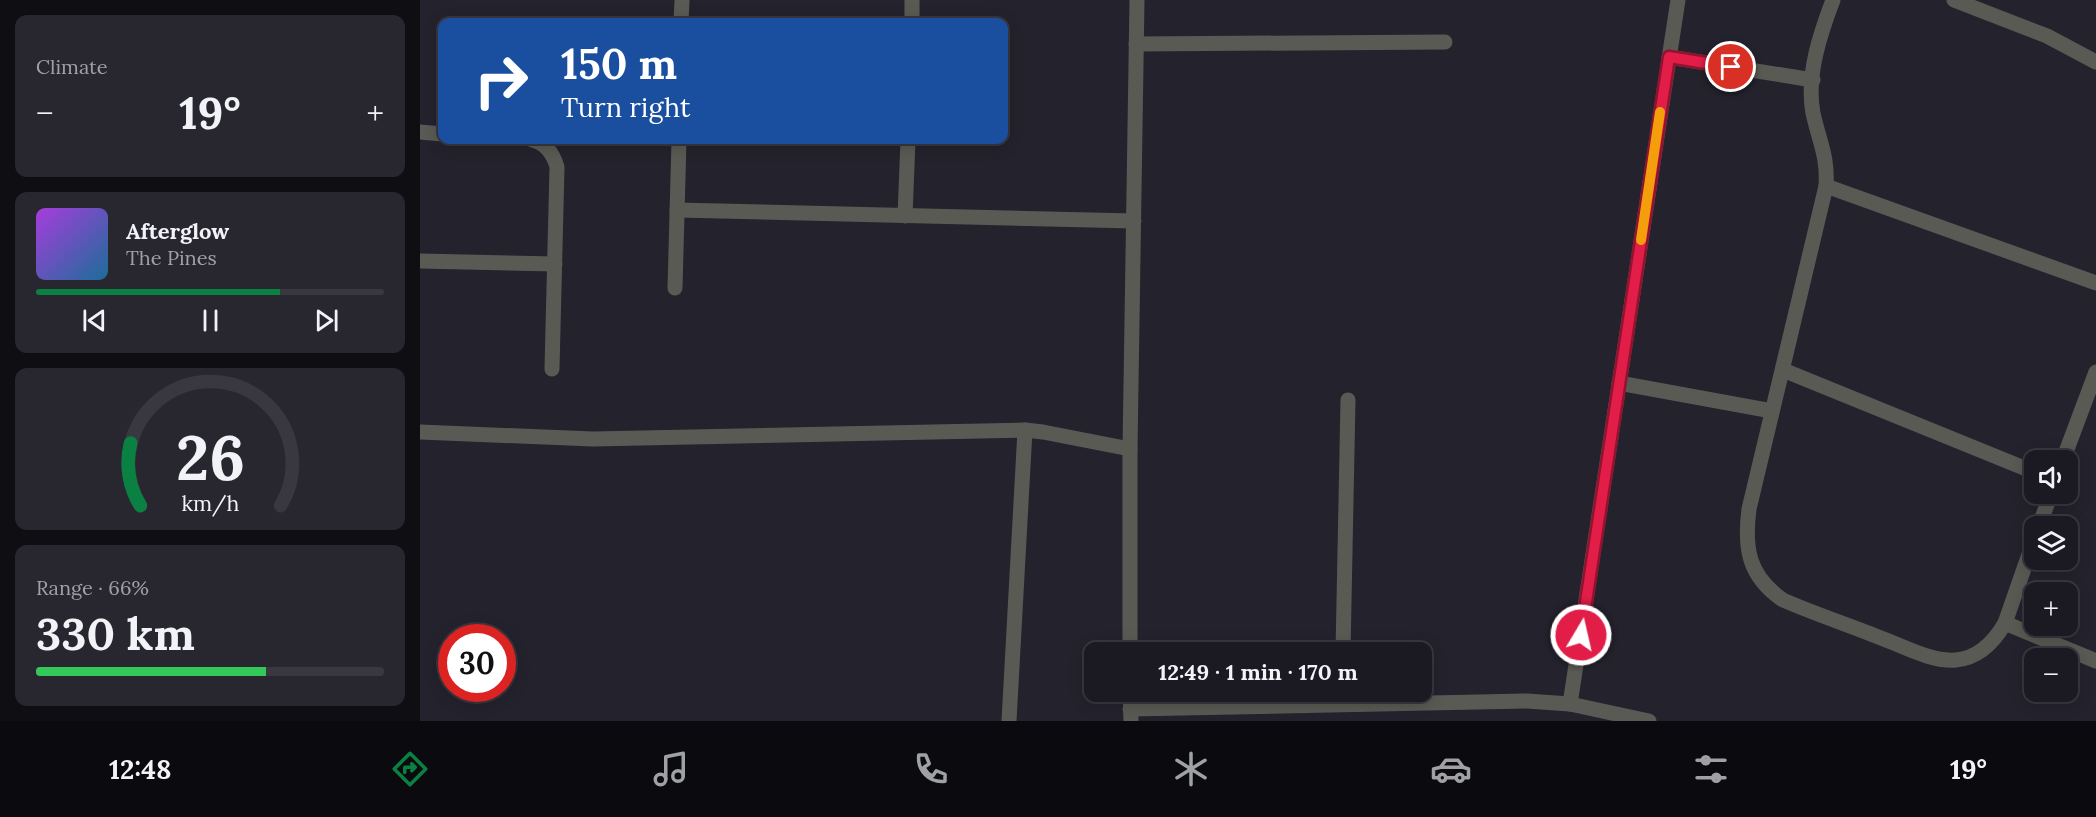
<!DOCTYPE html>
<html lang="en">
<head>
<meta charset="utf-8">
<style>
  body { margin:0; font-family:Lora,serif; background:#28272f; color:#f1f3f6; height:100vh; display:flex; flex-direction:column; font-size:22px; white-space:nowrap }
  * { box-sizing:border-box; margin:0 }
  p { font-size:20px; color:#a0a1a5 }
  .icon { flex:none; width:33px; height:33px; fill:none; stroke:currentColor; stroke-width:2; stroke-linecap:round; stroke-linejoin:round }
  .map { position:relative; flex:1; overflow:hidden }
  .panel { display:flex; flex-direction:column; gap:15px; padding:15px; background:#0f0e13; width:420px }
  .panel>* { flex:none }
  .banner { position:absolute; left:18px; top:18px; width:570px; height:126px; border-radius:12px; box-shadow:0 3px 15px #0003,0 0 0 2px #393840; background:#1a4fa0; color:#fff; overflow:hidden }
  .fabs { position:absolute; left:1604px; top:450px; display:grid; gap:12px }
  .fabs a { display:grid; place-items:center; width:54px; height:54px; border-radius:12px; background:#1b1a22; box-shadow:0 3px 15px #0003,0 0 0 2px #393840; font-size:30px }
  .speed { position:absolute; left:18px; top:624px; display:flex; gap:12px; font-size:30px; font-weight:700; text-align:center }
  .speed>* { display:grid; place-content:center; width:78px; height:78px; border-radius:50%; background:#1b1a22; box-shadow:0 3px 15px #0003,0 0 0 2px #393840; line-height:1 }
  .speed .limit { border:9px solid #d22; background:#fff; color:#111 }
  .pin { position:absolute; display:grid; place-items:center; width:51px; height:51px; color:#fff; margin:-26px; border:3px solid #fff; border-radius:50%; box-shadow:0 2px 6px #0007 }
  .me { position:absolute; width:66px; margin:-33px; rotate:9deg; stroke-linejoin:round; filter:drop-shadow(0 0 4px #0008) }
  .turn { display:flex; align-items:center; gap:21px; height:126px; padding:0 24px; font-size:27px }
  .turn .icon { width:78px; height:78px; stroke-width:2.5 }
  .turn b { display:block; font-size:42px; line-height:51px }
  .big { font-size:45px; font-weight:800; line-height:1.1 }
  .panel .widget { flex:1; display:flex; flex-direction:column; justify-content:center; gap:9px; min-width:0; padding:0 21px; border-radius:12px; background:#28272f }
  .panel .dial { align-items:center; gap:0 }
  .dial svg { height:156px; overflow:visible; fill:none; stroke:#393840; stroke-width:7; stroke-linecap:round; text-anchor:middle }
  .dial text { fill:#f1f3f6; stroke:none }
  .song { display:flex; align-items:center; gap:18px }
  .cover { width:72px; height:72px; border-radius:9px; background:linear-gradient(135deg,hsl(280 70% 55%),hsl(200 70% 35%)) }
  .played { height:6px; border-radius:3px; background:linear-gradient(90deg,#0b8043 70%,#393840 70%) }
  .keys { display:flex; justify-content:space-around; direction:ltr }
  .heat { display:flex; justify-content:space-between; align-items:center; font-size:33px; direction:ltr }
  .charge { height:9px; border-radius:4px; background:linear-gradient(90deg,#34c759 66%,#393840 0) }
  .trip { position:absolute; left:664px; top:642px; width:348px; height:60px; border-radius:12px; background:#1b1a22; box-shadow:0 3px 15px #0003,0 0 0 2px #393840; font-weight:800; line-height:60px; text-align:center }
  .tab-bar { display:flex; height:96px; justify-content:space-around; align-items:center; background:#0b0a0e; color:#a0a1a5 }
  .tab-bar .icon { width:42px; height:42px }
  .tab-bar .selected { color:#0b8043 }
  .tab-bar b { font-size:27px; color:#f1f3f6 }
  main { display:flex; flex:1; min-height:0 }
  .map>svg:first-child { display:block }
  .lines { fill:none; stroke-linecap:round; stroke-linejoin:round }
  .minor { stroke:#5a5a54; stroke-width:15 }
  .route-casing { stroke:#92132f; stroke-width:15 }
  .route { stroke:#e11d48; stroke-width:10 }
  .slow { stroke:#f59e0b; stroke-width:10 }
</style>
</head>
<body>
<main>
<section class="panel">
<div class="widget"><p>Climate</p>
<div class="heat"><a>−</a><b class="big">19°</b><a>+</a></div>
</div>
<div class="widget">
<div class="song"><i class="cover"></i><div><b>Afterglow</b><p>The Pines</p></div></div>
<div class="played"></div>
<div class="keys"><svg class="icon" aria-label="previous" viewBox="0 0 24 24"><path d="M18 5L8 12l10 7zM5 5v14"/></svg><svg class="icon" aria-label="pause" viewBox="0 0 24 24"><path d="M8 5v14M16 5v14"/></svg><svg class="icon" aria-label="next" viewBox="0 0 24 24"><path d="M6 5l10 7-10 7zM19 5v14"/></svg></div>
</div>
<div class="widget dial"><svg viewBox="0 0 100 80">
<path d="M14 69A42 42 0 1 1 86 69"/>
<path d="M14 69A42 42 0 0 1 9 37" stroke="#0b8043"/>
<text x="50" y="56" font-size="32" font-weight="700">26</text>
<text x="50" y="72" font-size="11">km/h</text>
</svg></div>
<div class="widget"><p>Range · 66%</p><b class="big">330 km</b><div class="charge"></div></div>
</section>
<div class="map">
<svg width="1676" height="721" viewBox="0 0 1676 721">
  <rect width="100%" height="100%" fill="#24222d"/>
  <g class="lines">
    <g class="minor">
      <path d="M1413 0C1400 34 1386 76 1393 113 1399 141 1408 156 1406 186L1329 509C1324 548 1328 576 1363 600 1395 614 1429 625 1461 638 1483 646 1511 662 1536 660 1558 658 1574 642 1585 623L1614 540"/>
      <polyline points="1534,0 1627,36 1676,62"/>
      <polyline points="261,22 262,0"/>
      <polyline points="492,22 492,0"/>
      <polyline points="716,44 1025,42"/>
      <polyline points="1249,57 1393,80"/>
      <polyline points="0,132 22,134"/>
      <path d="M112 140C126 143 133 153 137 167L132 369"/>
      <polyline points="1406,186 1676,283"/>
      <polyline points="257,210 714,221"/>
      <polyline points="485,216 488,140"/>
      <polyline points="0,261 135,264"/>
      <polyline points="255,288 259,140"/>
      <polyline points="1363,370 1614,472"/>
      <polyline points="1199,383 1352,411"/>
      <polyline points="0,432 173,439 605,430 623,432 710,449"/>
      <polyline points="1643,460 1676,372"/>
      <polyline points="1619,526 1631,494"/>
      <polyline points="1585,623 1676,661"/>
      <polyline points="710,652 710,449 717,0"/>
      <polyline points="923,652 928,400"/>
      <polyline points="710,692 711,721"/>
      <polyline points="1150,704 1258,0"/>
      <polyline points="710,709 1107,701 1150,704 1229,721"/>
      <polyline points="589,721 605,430"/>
    </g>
  </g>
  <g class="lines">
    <g class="route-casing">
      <polyline id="route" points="1161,635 1249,57 1311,67"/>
    </g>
    <use href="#route" class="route"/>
    <polyline class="slow" points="1221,240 1240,112"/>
  </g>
</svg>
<div class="fabs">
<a><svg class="icon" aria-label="sound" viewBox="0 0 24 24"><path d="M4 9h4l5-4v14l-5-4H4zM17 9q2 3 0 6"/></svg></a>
<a><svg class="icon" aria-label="layers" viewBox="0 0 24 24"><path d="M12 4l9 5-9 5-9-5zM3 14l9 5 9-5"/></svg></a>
<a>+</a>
<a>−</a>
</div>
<div class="speed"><div class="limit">30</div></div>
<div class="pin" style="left:1311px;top:67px;background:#d93025"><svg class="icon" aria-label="arrive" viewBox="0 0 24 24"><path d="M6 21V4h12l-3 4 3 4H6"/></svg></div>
<svg class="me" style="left:1161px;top:635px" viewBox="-20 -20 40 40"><circle r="17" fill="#e11d48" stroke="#fff" stroke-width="3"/><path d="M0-11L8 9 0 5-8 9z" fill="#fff"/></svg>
<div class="trip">12:49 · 1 min · 170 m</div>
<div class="banner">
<div class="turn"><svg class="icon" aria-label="right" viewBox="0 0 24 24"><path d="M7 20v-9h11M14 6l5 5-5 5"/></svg><div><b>150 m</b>Turn right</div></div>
</div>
</div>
</main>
<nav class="tab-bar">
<b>12:48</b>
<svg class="icon selected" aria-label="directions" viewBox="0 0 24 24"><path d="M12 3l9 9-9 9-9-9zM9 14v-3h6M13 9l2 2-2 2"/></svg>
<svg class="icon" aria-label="music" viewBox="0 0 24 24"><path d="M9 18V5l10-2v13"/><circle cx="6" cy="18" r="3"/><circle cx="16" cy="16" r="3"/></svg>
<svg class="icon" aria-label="phone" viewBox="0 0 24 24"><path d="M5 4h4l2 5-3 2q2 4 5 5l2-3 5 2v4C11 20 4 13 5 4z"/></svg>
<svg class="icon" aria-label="climate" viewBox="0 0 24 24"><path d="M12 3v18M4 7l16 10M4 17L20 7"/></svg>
<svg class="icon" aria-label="car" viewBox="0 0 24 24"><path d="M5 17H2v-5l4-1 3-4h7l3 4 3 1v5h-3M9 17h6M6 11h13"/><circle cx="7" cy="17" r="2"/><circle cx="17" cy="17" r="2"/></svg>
<svg class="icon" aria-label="filters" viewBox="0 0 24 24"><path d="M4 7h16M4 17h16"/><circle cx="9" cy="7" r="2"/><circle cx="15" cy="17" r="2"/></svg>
<b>19°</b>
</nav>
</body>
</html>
